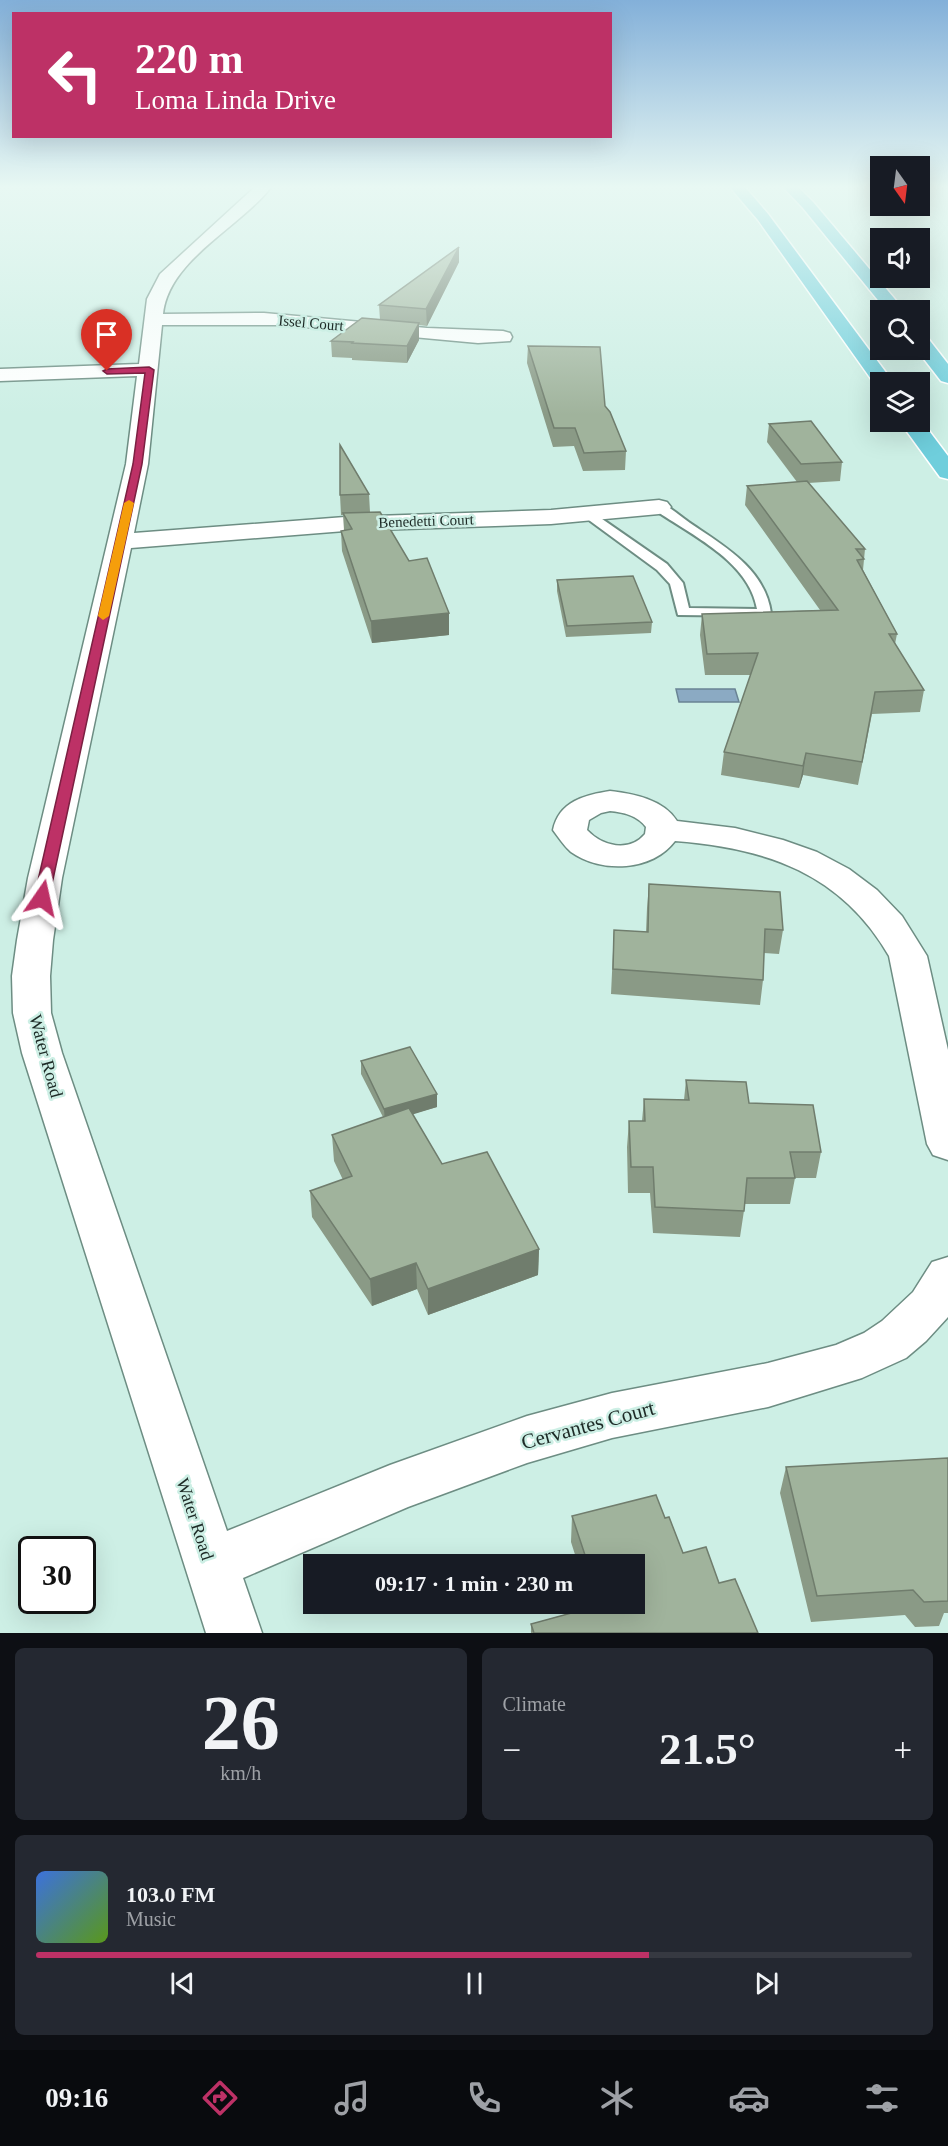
<!DOCTYPE html>
<html lang="en">
<head>
<meta charset="utf-8">
<style>
  body { margin:0; font-family:Georgia,serif; background:#242831; color:#f1f3f6; height:100vh; display:flex; flex-direction:column; font-size:22px; white-space:nowrap }
  * { box-sizing:border-box; margin:0 }
  p { font-size:20px; color:#9ea1a6 }
  .icon { flex:none; width:33px; height:33px; fill:none; stroke:currentColor; stroke-width:2; stroke-linecap:round; stroke-linejoin:round }
  .map { position:relative; height:1633px; overflow:hidden }
  .sheet { display:flex; flex-direction:column; gap:15px; padding:15px; background:#0d0f14; flex:1 }
  .sheet>* { flex:none }
  .guide { position:absolute; left:12px; top:12px; width:600px; height:126px; border-radius:0px; box-shadow:0 6px 24px #0002; background:#bd3166; color:#fff; overflow:hidden }
  .needle { width:39px; rotate:166deg }
  .fabs { position:absolute; left:870px; top:156px; display:grid; gap:12px }
  .fabs a { display:grid; place-items:center; width:60px; height:60px; border-radius:0px; background:#171b24; box-shadow:0 6px 24px #0002; font-size:30px }
  .speed { position:absolute; left:18px; top:1536px; display:flex; gap:12px; font-size:30px; font-weight:700; text-align:center }
  .speed>* { display:grid; place-content:center; width:78px; height:78px; border-radius:50%; background:#171b24; box-shadow:0 6px 24px #0002; line-height:1 }
  .speed .limit { border:3px solid #111; border-radius:9px; background:#fff; color:#111 }
  .pin { position:absolute; display:grid; place-items:center; width:51px; height:51px; color:#fff; margin:-62px -26px; border-radius:50% 50% 50% 0; rotate:-45deg; box-shadow:0 0 6px #0007 }
  .pin .icon { rotate:45deg }
  .me { position:absolute; width:66px; margin:-33px; rotate:11deg; stroke-linejoin:round; filter:drop-shadow(0 0 4px #0008) }
  .turn { display:flex; align-items:center; gap:21px; height:126px; padding:0 24px; font-size:27px }
  .turn .icon { width:78px; height:78px; stroke-width:2.5 }
  .turn b { display:block; font-size:42px; line-height:51px }
  .big { font-size:45px; font-weight:700; line-height:1.1 }
  .sheet .card { flex:1; display:flex; flex-direction:column; justify-content:center; gap:9px; min-width:0; padding:0 21px; border-radius:9px; background:#242831 }
  .sheet .dial { align-items:center; gap:0 }
  .dial b { font-size:78px; line-height:1 }
  .song { display:flex; align-items:center; gap:18px }
  .cover { width:72px; height:72px; border-radius:9px; background:linear-gradient(135deg,hsl(220 70% 55%),hsl(90 70% 35%)) }
  .played { height:6px; border-radius:3px; background:linear-gradient(90deg,#bd3166 70%,#363941 70%) }
  .keys { display:flex; justify-content:space-around; direction:ltr }
  .heat { display:flex; justify-content:space-between; align-items:center; font-size:33px; direction:ltr }
  .sheet .tiles { flex:1; display:grid; gap:15px; grid-template-columns:1fr 1fr }
  .card:last-child { grid-column:span 2 }
  .trip { position:absolute; left:303px; top:1554px; width:342px; height:60px; border-radius:0px; background:#171b24; box-shadow:0 6px 24px #0002; font-weight:700; line-height:60px; text-align:center }
  .menu { display:flex; height:96px; justify-content:space-around; align-items:center; background:#090b0e; color:#9ea1a6 }
  .menu .icon { width:42px; height:42px }
  .menu .active { color:#bd3166 }
  .menu b { font-size:27px; color:#f1f3f6 }
  .map>svg:first-child { display:block }
  .water { fill:#8baac3; stroke:#6a8494; stroke-width:1.5 }
  .lines { fill:none; stroke-linecap:round; stroke-linejoin:round }
  .lane-casing { stroke:#6d8d83; stroke-width:4 }
  .street-casing { stroke:#6d8d83; stroke-width:3 }
  .highway-casing { stroke:#fff; stroke-width:3 }
  .lane { fill:#fff; fill-rule:evenodd }
  .street { fill:#fff; fill-rule:evenodd }
  .highway { fill:#6fcedc; fill-rule:evenodd }
  .wall { fill:#8a9a86 }
  .shaded-wall { fill:#707d6d }
  .building { fill:#a0b39c; stroke:#707d6d; stroke-width:1.5 }
  .route { fill:#bd3166; stroke:#7b2042; stroke-width:1.5 }
  .slow { fill:#f59e0b }
  .labels { text-anchor:middle; stroke-width:5; stroke-linejoin:round; paint-order:stroke }
  .far-street-label { font-size:15px; fill:#1d2a26; stroke:#cdefe5 }
  .street-label { font-size:18px; fill:#1d2a26; stroke:#cdefe5 }
  .near-street-label { font-size:21px; fill:#1d2a26; stroke:#cdefe5 }
</style>
</head>
<body>
<div class="map">
<svg width="948" height="1633" viewBox="0 0 948 1633">
  <rect width="100%" height="100%" fill="#cdefe5"/>
  <polygon class="water" points="676,689 735,689 739,702 679,702"/>
  <g class="lines">
    <g class="lane-casing">
      <path id="lane" d="M659 503C670 506 681 517 690 523 724 546 765 569 771 613L769 616 678 615 670 584 657 570 582 515 584 512H592L667 564 683 583 689 608 757 609C749 561 691 535 655 510V504Z"/>
    </g>
    <g class="street-casing">
      <g id="street">
        <path d="M256 186H272C240 228 169 259 163 314L264 313 427 328 503 331 510 333 512 337 510 341 478 343 283 325H162L148 464 134 533 345 517 551 510 659 500 667 502 671 507 667 512 659 514 551 524 345 531 131 548 62 878 53 940 50 976 51 1013 62 1053 227 1531 390 1465 527 1416 612 1393 768 1363 836 1345 864 1333 882 1321 913 1292 932 1262 948 1257V1317L926 1341 906 1358 862 1378 768 1407 612 1438 527 1463 408 1507 243 1578 262 1633H206L22 1053 13 1013 12 976 17 940 28 878 126 464 137 376 0 381V369L139 364 147 299 160 274Z"/>
        <path d="M610 791C634 794 663 799 677 821L735 828 783 840 817 852 849 869 877 890 902 916 927 956 948 1050V1160L933 1155 927 1144 889 956C841 873 766 848 675 841 652 871 602 874 571 852 564 846 559 838 553 830 559 801 585 795 610 791ZM610 811C623 812 638 816 646 827L645 834C629 853 602 846 587 830L589 820 601 813Z"/>
      </g>
    </g>
    <g class="highway-casing">
      <g id="highway">
        <polygon points="729,186 744,186 768,214 893,382 880,382 880,387 876,386 758,220"/>
        <polygon points="782,186 797,186 813,202 904,310 886,310 803,208"/>
        <polygon points="920,335 927,337 948,364 948,383 941,381 917,350 920,350"/>
        <polygon points="920,419 948,456 948,479 940,477 900,422 920,422"/>
      </g>
    </g>
    <use href="#lane" class="lane"/>
    <use href="#street" class="street"/>
    <use href="#highway" class="highway"/>
  </g>
  <g class="wall">
    <polygon points="459,247 459,262 427,326 419,325 419,340 407,363 352,360 352,358 332,357 331,341 380,320 379,305"/>
    <polygon points="528,346 605,406 626,451 625,470 583,471 574,446 553,447 527,363"/>
    <polygon points="769,424 842,462 840,481 808,483 865,549 863,570 897,634 895,644 924,690 920,712 872,714 858,785 803,775 799,788 721,775 724,752 751,675 705,675 700,635 702,614 820,610 745,505 747,486 797,482 767,442"/>
    <polygon points="369,494 370,512 409,561 449,613 449,635 372,643 342,551 341,531 344,530 343,515 341,515 340,495"/>
    <polygon points="557,580 652,622 651,633 566,637 557,591"/>
    <polygon points="649,884 783,930 779,954 764,953 763,980 760,1005 611,994 614,930 646,932 647,908"/>
    <polygon points="361,1061 437,1094 437,1107 412,1114 442,1164 539,1249 538,1275 428,1315 417,1289 372,1306 312,1217 310,1191 343,1180 334,1161 332,1135 383,1117 361,1074"/>
    <polygon points="686,1080 749,1103 821,1152 816,1178 795,1178 790,1204 745,1204 740,1237 653,1233 650,1193 628,1193 627,1147 629,1121 642,1121 644,1099 684,1100"/>
    <polygon points="948,1458 948,1613 944,1613 939,1626 915,1627 905,1615 811,1622 780,1493 786,1467"/>
    <polygon points="572,1516 665,1518 683,1553 719,1583 758,1633 531,1633 531,1624 592,1607 590,1604 634,1604 634,1564 578,1564 571,1542"/>
  </g>
  <g class="shaded-wall">
    <polygon points="459,247 459,262 427,326 426,309"/>
    <polygon points="419,323 419,340 407,363 407,346"/>
    <polygon points="449,613 449,635 372,643 371,621"/>
    <polygon points="806,753 803,775 799,788 803,766"/>
    <polygon points="437,1094 437,1107 385,1123 384,1109"/>
    <polygon points="539,1249 538,1275 428,1315 428,1289"/>
    <polygon points="416,1263 417,1289 372,1306 370,1279"/>
  </g>
  <g class="building">
    <polygon points="459,247 426,309 379,305"/>
    <polygon points="362,318 419,323 407,346 352,343 353,342 331,341"/>
    <polygon points="528,346 600,347 605,406 610,412 626,451 584,453 575,428 554,428"/>
    <polygon points="811,421 842,462 801,464 769,424"/>
    <polygon points="340,445 369,494 340,495"/>
    <polygon points="807,481 865,549 856,549 864,559 857,560 897,634 889,634 924,690 875,692 862,762 806,753 803,766 724,752 758,653 707,654 702,614 838,610 747,486"/>
    <polygon points="380,512 409,561 427,558 449,613 371,621 341,531 352,529 343,513"/>
    <polygon points="633,576 652,622 567,626 557,580"/>
    <polygon points="649,884 780,892 783,930 765,929 763,980 613,969 614,930 648,932"/>
    <polygon points="410,1047 437,1094 384,1109 361,1061"/>
    <polygon points="686,1080 746,1082 749,1103 813,1105 821,1152 790,1152 795,1178 747,1178 744,1211 655,1207 653,1167 631,1167 629,1121 645,1121 644,1099 689,1100"/>
    <polygon points="409,1108 442,1164 487,1152 539,1249 428,1289 416,1263 370,1279 310,1191 352,1176 332,1135"/>
    <polygon points="948,1458 948,1601 924,1602 913,1590 817,1596 786,1467"/>
    <polygon points="656,1495 665,1518 669,1517 683,1553 706,1547 719,1583 735,1579 758,1633 534,1633 531,1624 601,1605 601,1604 634,1604 634,1564 588,1564 572,1516"/>
  </g>
  <linearGradient id="sky" x2="0" y2="1"><stop stop-color="#83b0d9"/><stop offset="0.45" stop-color="#e8f8f3"/><stop offset="1" stop-color="#e8f8f3" stop-opacity="0"/></linearGradient>
  <rect width="948" height="415" fill="url(#sky)"/>
  <polygon class="route" points="149,367 154,370 142,464 49,898 42,903 34,898 133,464 145,373 107,374 103,371 107,369"/>
  <polygon class="slow" points="129,500 134,503 109,616 103,620 98,616 124,503"/>
  <g class="labels">
    <g class="far-street-label">
      <text transform="translate(311 323) rotate(5)" y="5">Issel Court</text>
      <text transform="translate(426 521) rotate(-2)" y="5">Benedetti Court</text>
    </g>
    <g class="street-label">
      <text transform="translate(46 1056) rotate(75)" y="6">Water Road</text>
      <text transform="translate(195 1519) rotate(72)" y="6">Water Road</text>
    </g>
    <g class="near-street-label">
      <text transform="translate(588 1425) rotate(-15)" y="7">Cervantes Court</text>
    </g>
  </g>
</svg>
<div class="fabs">
<a><svg class="needle" viewBox="-14 -14 28 28"><path d="M0-13l5 13h-10z" fill="#e53935"/><path d="M0 13l5-13h-10z" fill="#9ea1a6"/></svg></a>
<a><svg class="icon" aria-label="sound" viewBox="0 0 24 24"><path d="M4 9h4l5-4v14l-5-4H4zM17 9q2 3 0 6"/></svg></a>
<a><svg class="icon" aria-label="search" viewBox="0 0 24 24"><circle cx="10" cy="10" r="6"/><path d="M15 15l6 6"/></svg></a>
<a><svg class="icon" aria-label="layers" viewBox="0 0 24 24"><path d="M12 4l9 5-9 5-9-5zM3 14l9 5 9-5"/></svg></a>
</div>
<div class="speed"><div class="limit">30</div></div>
<div class="pin" style="left:107px;top:371px;background:#d93025"><svg class="icon" aria-label="arrive" viewBox="0 0 24 24"><path d="M6 21V4h12l-3 4 3 4H6"/></svg></div>
<svg class="me" style="left:42px;top:898px" viewBox="-20 -20 40 40"><path d="M0-17L14 15 0 8-14 15z" fill="#bd3166" stroke="#fff" stroke-width="4"/></svg>
<div class="trip">09:17 · 1 min · 230 m</div>
<div class="guide">
<div class="turn"><svg class="icon" aria-label="left" viewBox="0 0 24 24"><path d="M17 20v-9H6M10 6l-5 5 5 5"/></svg><div><b>220 m</b>Loma Linda Drive</div></div>
</div>
</div>
<section class="sheet">
<div class="tiles">
<div class="card dial"><b>26</b><p>km/h</p></div>
<div class="card"><p>Climate</p>
<div class="heat"><a>−</a><b class="big">21.5°</b><a>+</a></div>
</div>
<div class="card">
<div class="song"><i class="cover"></i><div><b>103.0 FM</b><p>Music</p></div></div>
<div class="played"></div>
<div class="keys"><svg class="icon" aria-label="previous" viewBox="0 0 24 24"><path d="M18 5L8 12l10 7zM5 5v14"/></svg><svg class="icon" aria-label="pause" viewBox="0 0 24 24"><path d="M8 5v14M16 5v14"/></svg><svg class="icon" aria-label="next" viewBox="0 0 24 24"><path d="M6 5l10 7-10 7zM19 5v14"/></svg></div>
</div>
</div>
</section>
<nav class="menu">
<b>09:16</b>
<svg class="icon active" aria-label="directions" viewBox="0 0 24 24"><path d="M12 3l9 9-9 9-9-9zM9 14v-3h6M13 9l2 2-2 2"/></svg>
<svg class="icon" aria-label="music" viewBox="0 0 24 24"><path d="M9 18V5l10-2v13"/><circle cx="6" cy="18" r="3"/><circle cx="16" cy="16" r="3"/></svg>
<svg class="icon" aria-label="phone" viewBox="0 0 24 24"><path d="M5 4h4l2 5-3 2q2 4 5 5l2-3 5 2v4C11 20 4 13 5 4z"/></svg>
<svg class="icon" aria-label="climate" viewBox="0 0 24 24"><path d="M12 3v18M4 7l16 10M4 17L20 7"/></svg>
<svg class="icon" aria-label="car" viewBox="0 0 24 24"><path d="M5 17H2v-5l4-1 3-4h7l3 4 3 1v5h-3M9 17h6M6 11h13"/><circle cx="7" cy="17" r="2"/><circle cx="17" cy="17" r="2"/></svg>
<svg class="icon" aria-label="filters" viewBox="0 0 24 24"><path d="M4 7h16M4 17h16"/><circle cx="9" cy="7" r="2"/><circle cx="15" cy="17" r="2"/></svg>
</nav>
</body>
</html>
